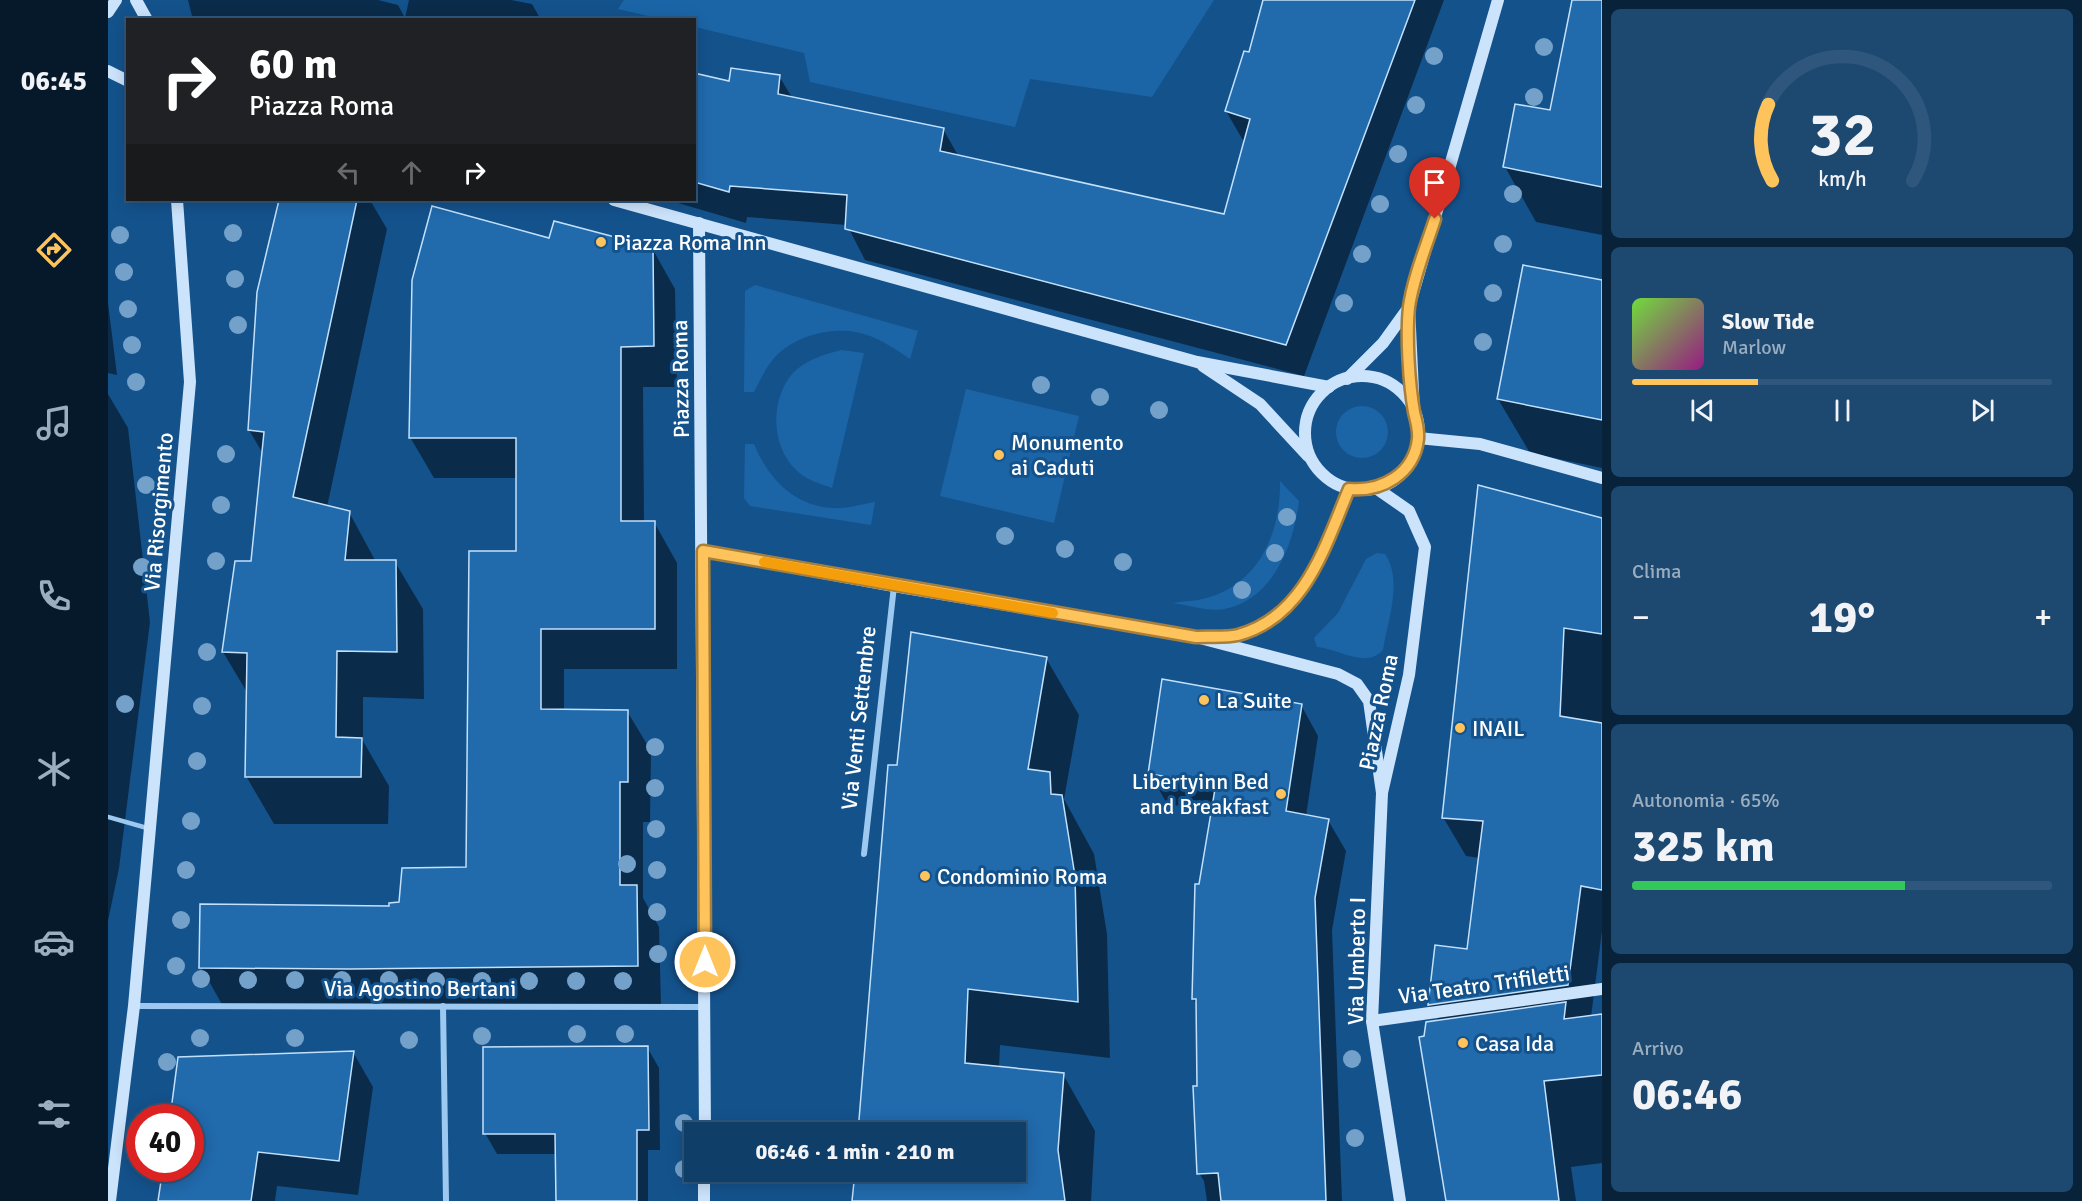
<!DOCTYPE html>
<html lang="it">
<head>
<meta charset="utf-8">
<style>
  body { margin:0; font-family:Signika,sans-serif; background:#1d4971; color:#f1f3f6; height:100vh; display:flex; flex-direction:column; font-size:22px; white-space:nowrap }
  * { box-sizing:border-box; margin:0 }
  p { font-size:20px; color:#9baec0 }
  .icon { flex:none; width:33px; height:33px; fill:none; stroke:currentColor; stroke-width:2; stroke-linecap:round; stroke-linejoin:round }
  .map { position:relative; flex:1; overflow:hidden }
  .sheet { display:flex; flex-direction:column; gap:9px; padding:9px; background:#08223a; width:480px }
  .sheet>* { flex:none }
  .guide { position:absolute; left:18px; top:18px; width:570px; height:183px; border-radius:0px; box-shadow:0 3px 15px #0003,0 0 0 2px #2f577d; background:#202124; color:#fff; overflow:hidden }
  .speed { position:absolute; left:18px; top:1104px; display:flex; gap:12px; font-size:30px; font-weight:700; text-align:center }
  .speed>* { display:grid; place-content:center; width:78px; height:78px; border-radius:50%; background:#0f3e69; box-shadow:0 3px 15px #0003,0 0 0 2px #2f577d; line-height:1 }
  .speed .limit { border:9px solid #d22; background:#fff; color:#111 }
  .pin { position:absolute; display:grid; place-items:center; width:51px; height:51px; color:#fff; margin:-62px -26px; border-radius:50% 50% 50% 0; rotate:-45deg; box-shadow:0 0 6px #0007 }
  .pin .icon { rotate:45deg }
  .me { position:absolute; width:66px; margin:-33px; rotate:0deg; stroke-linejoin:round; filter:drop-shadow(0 0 4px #0008) }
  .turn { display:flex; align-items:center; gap:21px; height:126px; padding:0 24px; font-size:27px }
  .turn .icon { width:78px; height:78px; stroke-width:2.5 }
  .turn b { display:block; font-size:42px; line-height:51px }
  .lanes { display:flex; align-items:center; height:57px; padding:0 24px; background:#0003; justify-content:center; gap:30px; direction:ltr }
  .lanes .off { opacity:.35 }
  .big { font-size:45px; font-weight:800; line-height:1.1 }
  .sheet .widget { flex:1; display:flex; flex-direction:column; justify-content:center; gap:9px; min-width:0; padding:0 21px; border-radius:9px; background:#1d4971 }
  .sheet .dial { align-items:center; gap:0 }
  .dial svg { height:156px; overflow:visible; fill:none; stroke:#2f577d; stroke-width:7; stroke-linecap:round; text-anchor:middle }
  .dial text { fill:#f1f3f6; stroke:none }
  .song { display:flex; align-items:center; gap:18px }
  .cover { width:72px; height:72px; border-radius:9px; background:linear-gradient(135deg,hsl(100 70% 55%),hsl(310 70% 35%)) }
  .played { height:6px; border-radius:3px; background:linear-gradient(90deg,#ffc35c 30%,#2f577d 30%) }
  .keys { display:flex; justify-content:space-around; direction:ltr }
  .heat { display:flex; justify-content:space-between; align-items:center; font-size:33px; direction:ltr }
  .charge { height:9px; border-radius:4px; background:linear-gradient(90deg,#34c759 65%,#2f577d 0) }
  .trip { position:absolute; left:576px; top:1122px; width:342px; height:60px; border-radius:0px; background:#0f3e69; box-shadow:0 3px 15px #0003,0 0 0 2px #2f577d; font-weight:800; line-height:60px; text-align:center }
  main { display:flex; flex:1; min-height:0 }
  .tabs { display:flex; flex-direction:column; width:108px; justify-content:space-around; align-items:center; background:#06192a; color:#9baec0 }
  .tabs .icon { width:42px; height:42px }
  .tabs .selected { color:#ffc35c }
  .tabs b { font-size:27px; color:#f1f3f6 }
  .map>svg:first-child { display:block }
  .green { fill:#1b65a7 }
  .shadow { fill:#0007 }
  .building { fill:#216aac; stroke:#c3e1fc; stroke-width:1.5 }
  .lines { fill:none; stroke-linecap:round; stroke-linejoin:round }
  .lane { stroke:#9dc9f0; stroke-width:4.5 }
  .street { stroke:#9dc9f0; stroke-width:6 }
  .secondary { stroke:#cbe3fb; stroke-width:12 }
  .tree { fill:#74a1ca }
  .route-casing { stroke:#a67f3c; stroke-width:15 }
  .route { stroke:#ffc35c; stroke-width:10 }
  .slow { stroke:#f59e0b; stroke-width:10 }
  .poi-dot { fill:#ffc35c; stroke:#14528c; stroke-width:2 }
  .labels { text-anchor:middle; stroke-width:6; stroke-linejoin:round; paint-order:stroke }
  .poi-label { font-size:22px; fill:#fff; stroke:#14528c; text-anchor:start }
  .street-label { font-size:22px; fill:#fff; stroke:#14528c }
</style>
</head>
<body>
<main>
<nav class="tabs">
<b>06:45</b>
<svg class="icon selected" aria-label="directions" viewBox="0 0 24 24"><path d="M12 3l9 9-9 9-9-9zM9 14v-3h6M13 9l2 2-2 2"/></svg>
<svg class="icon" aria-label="music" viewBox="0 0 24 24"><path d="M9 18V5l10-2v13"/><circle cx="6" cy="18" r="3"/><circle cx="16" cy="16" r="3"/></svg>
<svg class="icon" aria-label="phone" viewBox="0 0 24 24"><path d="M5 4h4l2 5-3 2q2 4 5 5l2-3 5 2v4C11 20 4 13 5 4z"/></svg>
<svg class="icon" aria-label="climate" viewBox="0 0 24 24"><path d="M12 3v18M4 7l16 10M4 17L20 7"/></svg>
<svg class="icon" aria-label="car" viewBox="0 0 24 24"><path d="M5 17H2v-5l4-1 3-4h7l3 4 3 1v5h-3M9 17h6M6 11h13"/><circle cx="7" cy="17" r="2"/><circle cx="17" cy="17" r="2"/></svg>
<svg class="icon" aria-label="filters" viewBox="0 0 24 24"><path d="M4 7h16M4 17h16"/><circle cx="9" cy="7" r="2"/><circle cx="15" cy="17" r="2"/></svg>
</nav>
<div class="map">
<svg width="1494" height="1201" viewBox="0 0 1494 1201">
  <rect width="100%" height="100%" fill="#14528c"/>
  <g class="green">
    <polygon points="516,0 1106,0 1044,97 922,79 907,127 702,82 696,53 587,27 586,20 553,19 510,9"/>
    <path d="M647 285 810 331 802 359C789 350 777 342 762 336 732 324 690 333 667 357 658 367 652 380 646 392H636L637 291Z"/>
    <path d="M733 350 756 353 724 488C714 484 702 481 694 475 664 453 661 406 681 378 693 361 715 355 733 350Z"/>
    <polygon points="858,389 971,416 946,523 832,496"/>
    <circle cx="1254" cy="432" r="26"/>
    <path d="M637 444H646C660 478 686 506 725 508 739 509 754 504 767 502L763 525 642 506 636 498Z"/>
    <path d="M1172 481 1191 501C1186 544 1165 600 1116 609 1101 612 1080 605 1065 603 1077 601 1091 601 1102 597 1153 581 1173 530 1172 481Z"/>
    <path d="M1269 553 1277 554C1295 580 1280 620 1275 650 1258 669 1231 649 1209 647L1206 638 1230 613 1258 559Z"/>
  </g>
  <g class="shadow">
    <polygon points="80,0 270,0 290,5 297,18 301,0 403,0 424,4 433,20 85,20"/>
    <polygon points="1157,0 1336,0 1196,376 757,260 739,225 639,217 638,223 560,200 586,200 586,74 623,82 671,76 685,99 835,129 851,157 1117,215 1136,142 1118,111 1143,54"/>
    <polygon points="1467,0 1494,0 1494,235 1428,222 1397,167 1443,112"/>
    <polygon points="173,200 262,200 279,229 219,507 241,512 268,562 287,562 315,609 316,699 255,697 255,741 281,786 280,824 166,824 138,776 140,694 115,652 145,562 155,454 141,430 151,293"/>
    <polygon points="442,240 544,248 567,289 569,387 535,387 536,522 546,522 569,563 569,669 456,669 456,711 519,711 543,751 542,822 535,822 535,898 551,927 553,1006 116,1008 93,967 283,908 360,869 409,552 409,478 326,478 302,437"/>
    <polygon points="1494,282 1494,468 1422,453 1390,399"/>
    <polygon points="0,303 9,375 0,373"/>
    <polygon points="0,394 20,428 42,622 11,868 0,921"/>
    <polygon points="1494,520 1494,931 1483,1017 1494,1016 1494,1163 1463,1167 1468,1201 1339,1201 1317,1038 1331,1021 1321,1005 1360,951 1372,858 1358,856 1335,817"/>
    <polygon points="938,658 971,715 956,799 986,854 999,934 1002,1058 892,1045 891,1068 955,1074 987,1131 983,1201 744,1201 746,1172 908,1172 908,1132 750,1132 781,766 790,767"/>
    <polygon points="1193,705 1210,736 1198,816 1220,820 1238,851 1224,930 1234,1201 1099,1201 1096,1181 1091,1173 1089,1005 1085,999 1092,886 1105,811 1059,804 1042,773"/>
    <polygon points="539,1047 551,1068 552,1150 540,1150 540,1201 449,1201 449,1154 389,1154 377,1133"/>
    <polygon points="245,1052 265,1087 250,1195 169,1186 167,1201 52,1201 82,1168"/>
  </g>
  <g class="building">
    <polygon points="1155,0 1307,0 1178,345 737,229 739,195 622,186 621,192 586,182 586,73 621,81 623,68 672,75 670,94 836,128 832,151 1116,214 1142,119 1117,111 1136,51 1141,52"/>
    <polygon points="1464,0 1494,0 1494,187 1395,167 1407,104 1442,110"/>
    <polygon points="171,200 249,200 185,497 242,511 237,560 288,560 289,652 229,651 228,737 254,738 253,777 137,777 139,653 114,652 127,561 143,561 156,432 140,430 149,292"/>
    <polygon points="324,206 441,238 446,221 545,247 546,346 513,347 513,521 547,521 547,629 433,629 433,709 520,710 520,782 512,782 512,885 529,885 530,966 242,969 91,968 92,904 281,906 281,903 291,902 294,868 358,867 361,551 408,551 408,438 301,438 304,280"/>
    <polygon points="1415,265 1494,280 1494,420 1389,399"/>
    <polygon points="1370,485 1494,518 1494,634 1456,628 1452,716 1494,723 1494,890 1473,886 1460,985 1320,1005 1327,945 1359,949 1375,821 1334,818"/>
    <polygon points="803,632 939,657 920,769 942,772 943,794 954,795 967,876 970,1002 860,989 857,1063 956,1073 950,1150 957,1201 744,1201 747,1172 908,1172 908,1132 750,1132 780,765 789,765"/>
    <polygon points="1054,679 1194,704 1178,811 1221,819 1207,898 1218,1201 1113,1201 1110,1173 1089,1174 1085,1086 1089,1086 1088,999 1084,999 1087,884 1091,884 1108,783 1040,774"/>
    <polygon points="1458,1002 1456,1019 1494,1014 1494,1075 1436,1081 1451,1201 1338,1201 1311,1037 1316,1036 1318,1022"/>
    <polygon points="540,1046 541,1130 529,1130 529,1201 448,1201 447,1134 375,1134 375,1047"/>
    <polygon points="246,1051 231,1161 150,1152 143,1201 50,1201 55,1168 82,1168 82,1118 62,1118 70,1057"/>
  </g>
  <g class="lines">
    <polyline class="lane" points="0,817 39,828"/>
    <g class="street">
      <polyline points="756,854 786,586"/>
      <polyline points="26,1006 597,1007"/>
      <polyline points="335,1006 338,1201"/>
    </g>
    <g class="secondary">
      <polyline points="28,0 39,20"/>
      <polyline points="0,12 8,0"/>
      <polyline points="0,71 20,81"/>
      <polyline points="506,200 1089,362 1221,387"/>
      <polyline points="591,223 597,1132"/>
      <polyline points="1095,366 1152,404 1200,456"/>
      <circle cx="1254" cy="433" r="57"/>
      <polyline points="1239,379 1275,343 1301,307"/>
      <polyline points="1306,412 1301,307 1390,0"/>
      <polyline points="1310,438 1372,444 1494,478"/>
      <polyline points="1268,488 1301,511 1317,547 1301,675 1274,793 1264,1021 1292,1201"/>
      <polyline points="595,551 786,586 1088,637 1230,674 1249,684 1261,701 1274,793"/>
      <path d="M1101 636C1110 636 1120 637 1128 635 1196 621 1218 544 1241 489"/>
      <polyline points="1264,1021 1494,989"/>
      <polyline points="2,1201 26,1006 82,382 69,200"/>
      <polyline points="596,1201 596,1172"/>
    </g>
  </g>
  <g class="tree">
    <circle cx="1436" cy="47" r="9"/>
    <circle cx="1326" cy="56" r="9"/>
    <circle cx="1426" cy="97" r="9"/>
    <circle cx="1308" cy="105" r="9"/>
    <circle cx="1290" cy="154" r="9"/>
    <circle cx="1405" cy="194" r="9"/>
    <circle cx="1272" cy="204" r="9"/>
    <circle cx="125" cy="233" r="9"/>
    <circle cx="12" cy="235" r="9"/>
    <circle cx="1395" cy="244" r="9"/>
    <circle cx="1254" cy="254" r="9"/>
    <circle cx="16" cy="272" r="9"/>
    <circle cx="127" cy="279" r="9"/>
    <circle cx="1385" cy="293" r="9"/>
    <circle cx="1236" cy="303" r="9"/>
    <circle cx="20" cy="309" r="9"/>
    <circle cx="130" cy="325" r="9"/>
    <circle cx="1375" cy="342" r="9"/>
    <circle cx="24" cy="345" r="9"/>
    <circle cx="28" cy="382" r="9"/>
    <circle cx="933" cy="385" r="9"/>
    <circle cx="992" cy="397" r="9"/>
    <circle cx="1051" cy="410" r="9"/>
    <circle cx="118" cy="454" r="9"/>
    <circle cx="38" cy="485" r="9"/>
    <circle cx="113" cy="505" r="9"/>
    <circle cx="1179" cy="517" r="9"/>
    <circle cx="897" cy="536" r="9"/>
    <circle cx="957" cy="549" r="9"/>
    <circle cx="1167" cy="553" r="9"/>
    <circle cx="108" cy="561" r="9"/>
    <circle cx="1015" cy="562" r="9"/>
    <circle cx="34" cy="567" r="9"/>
    <circle cx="1134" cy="590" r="9"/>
    <circle cx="99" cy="652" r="9"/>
    <circle cx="17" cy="704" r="9"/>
    <circle cx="94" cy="706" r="9"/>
    <circle cx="547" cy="747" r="9"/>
    <circle cx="89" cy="761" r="9"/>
    <circle cx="547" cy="788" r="9"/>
    <circle cx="83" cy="821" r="9"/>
    <circle cx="548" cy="829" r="9"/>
    <circle cx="519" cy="864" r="9"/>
    <circle cx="78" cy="870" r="9"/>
    <circle cx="549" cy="870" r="9"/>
    <circle cx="549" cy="912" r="9"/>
    <circle cx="73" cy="920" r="9"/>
    <circle cx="550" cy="954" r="9"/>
    <circle cx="68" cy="966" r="9"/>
    <circle cx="93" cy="979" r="9"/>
    <circle cx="140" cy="980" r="9"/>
    <circle cx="187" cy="980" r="9"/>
    <circle cx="234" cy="980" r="9"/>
    <circle cx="281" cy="980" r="9"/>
    <circle cx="328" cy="981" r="9"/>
    <circle cx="374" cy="981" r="9"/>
    <circle cx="421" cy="981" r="9"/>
    <circle cx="468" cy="981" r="9"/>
    <circle cx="515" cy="981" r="9"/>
    <circle cx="469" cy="1034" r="9"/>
    <circle cx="517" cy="1034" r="9"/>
    <circle cx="374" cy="1036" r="9"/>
    <circle cx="92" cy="1038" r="9"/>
    <circle cx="187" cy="1038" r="9"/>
    <circle cx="301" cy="1040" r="9"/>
    <circle cx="1244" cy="1059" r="9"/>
    <circle cx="59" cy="1062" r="9"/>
    <circle cx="576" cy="1123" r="9"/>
    <circle cx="1247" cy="1138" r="9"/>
    <circle cx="576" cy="1169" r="9"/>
  </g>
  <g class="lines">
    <g class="route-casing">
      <path id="route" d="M597 962 595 551 1088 637C1101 636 1117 638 1130 635 1197 617 1217 546 1241 489 1274 492 1306 474 1310 439 1311 429 1308 421 1306 412 1301 383 1298 336 1301 307 1305 278 1318 247 1327 219"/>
    </g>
    <use href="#route" class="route"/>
    <polyline class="slow" points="656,562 945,613"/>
  </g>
  <g class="poi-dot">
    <circle cx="493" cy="242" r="6"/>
    <circle cx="891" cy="455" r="6"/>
    <circle cx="1096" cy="700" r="6"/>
    <circle cx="1352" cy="728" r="6"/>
    <circle cx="1173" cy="794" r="6"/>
    <circle cx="817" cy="876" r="6"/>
    <circle cx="1355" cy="1043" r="6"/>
  </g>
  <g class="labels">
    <g class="poi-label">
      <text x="505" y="250">Piazza Roma Inn</text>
      <text x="903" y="450">Monumento<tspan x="903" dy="25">ai Caduti</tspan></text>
      <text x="1108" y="708">La Suite</text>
      <text x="1364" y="736">INAIL</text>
      <text x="1161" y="789" text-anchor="end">Libertyinn Bed<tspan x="1161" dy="25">and Breakfast</tspan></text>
      <text x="829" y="884">Condominio Roma</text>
      <text x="1367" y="1051">Casa Ida</text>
    </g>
    <g class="street-label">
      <text transform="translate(572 379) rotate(-91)" y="8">Piazza Roma</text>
      <text transform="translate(50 512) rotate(-85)" y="8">Via Risorgimento</text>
      <text transform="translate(1270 712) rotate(-78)" y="8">Piazza Roma</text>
      <text transform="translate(750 718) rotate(-84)" y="8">Via Venti Settembre</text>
      <text transform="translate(1248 961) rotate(-89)" y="8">Via Umberto I</text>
      <text transform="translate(1376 984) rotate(-8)" y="8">Via Teatro Trifiletti</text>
      <text x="312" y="996">Via Agostino Bertani</text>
    </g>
  </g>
</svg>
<div class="speed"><div class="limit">40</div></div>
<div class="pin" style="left:1327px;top:219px;background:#d93025"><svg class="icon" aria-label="arrive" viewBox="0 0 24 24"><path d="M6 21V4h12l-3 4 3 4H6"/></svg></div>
<svg class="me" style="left:597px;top:962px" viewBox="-20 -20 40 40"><circle r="17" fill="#ffc35c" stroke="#fff" stroke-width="3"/><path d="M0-11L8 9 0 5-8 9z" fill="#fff"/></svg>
<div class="trip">06:46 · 1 min · 210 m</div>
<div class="guide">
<div class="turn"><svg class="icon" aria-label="right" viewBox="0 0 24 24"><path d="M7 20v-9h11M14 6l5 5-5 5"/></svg><div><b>60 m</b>Piazza Roma</div></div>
<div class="lanes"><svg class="icon off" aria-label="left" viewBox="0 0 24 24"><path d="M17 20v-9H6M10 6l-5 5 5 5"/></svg><svg class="icon off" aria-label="ahead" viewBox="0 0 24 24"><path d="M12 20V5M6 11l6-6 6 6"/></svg><svg class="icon" aria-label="right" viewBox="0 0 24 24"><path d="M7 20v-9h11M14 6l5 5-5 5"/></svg></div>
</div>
</div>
<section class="sheet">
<div class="widget dial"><svg viewBox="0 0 100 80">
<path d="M14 69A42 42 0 1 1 86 69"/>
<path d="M14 69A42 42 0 0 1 12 30" stroke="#ffc35c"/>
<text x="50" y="56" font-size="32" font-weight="700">32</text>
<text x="50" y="72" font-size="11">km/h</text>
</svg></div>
<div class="widget">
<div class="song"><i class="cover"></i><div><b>Slow Tide</b><p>Marlow</p></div></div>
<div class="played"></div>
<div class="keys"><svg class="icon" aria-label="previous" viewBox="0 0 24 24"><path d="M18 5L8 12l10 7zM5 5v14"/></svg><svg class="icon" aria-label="pause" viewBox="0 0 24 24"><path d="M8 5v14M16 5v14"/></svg><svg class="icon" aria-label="next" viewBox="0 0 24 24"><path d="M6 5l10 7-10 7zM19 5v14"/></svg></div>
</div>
<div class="widget"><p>Clima</p>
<div class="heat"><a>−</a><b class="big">19°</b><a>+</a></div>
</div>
<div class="widget"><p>Autonomia · 65%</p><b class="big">325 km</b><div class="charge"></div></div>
<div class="widget"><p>Arrivo</p><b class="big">06:46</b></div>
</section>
</main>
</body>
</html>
